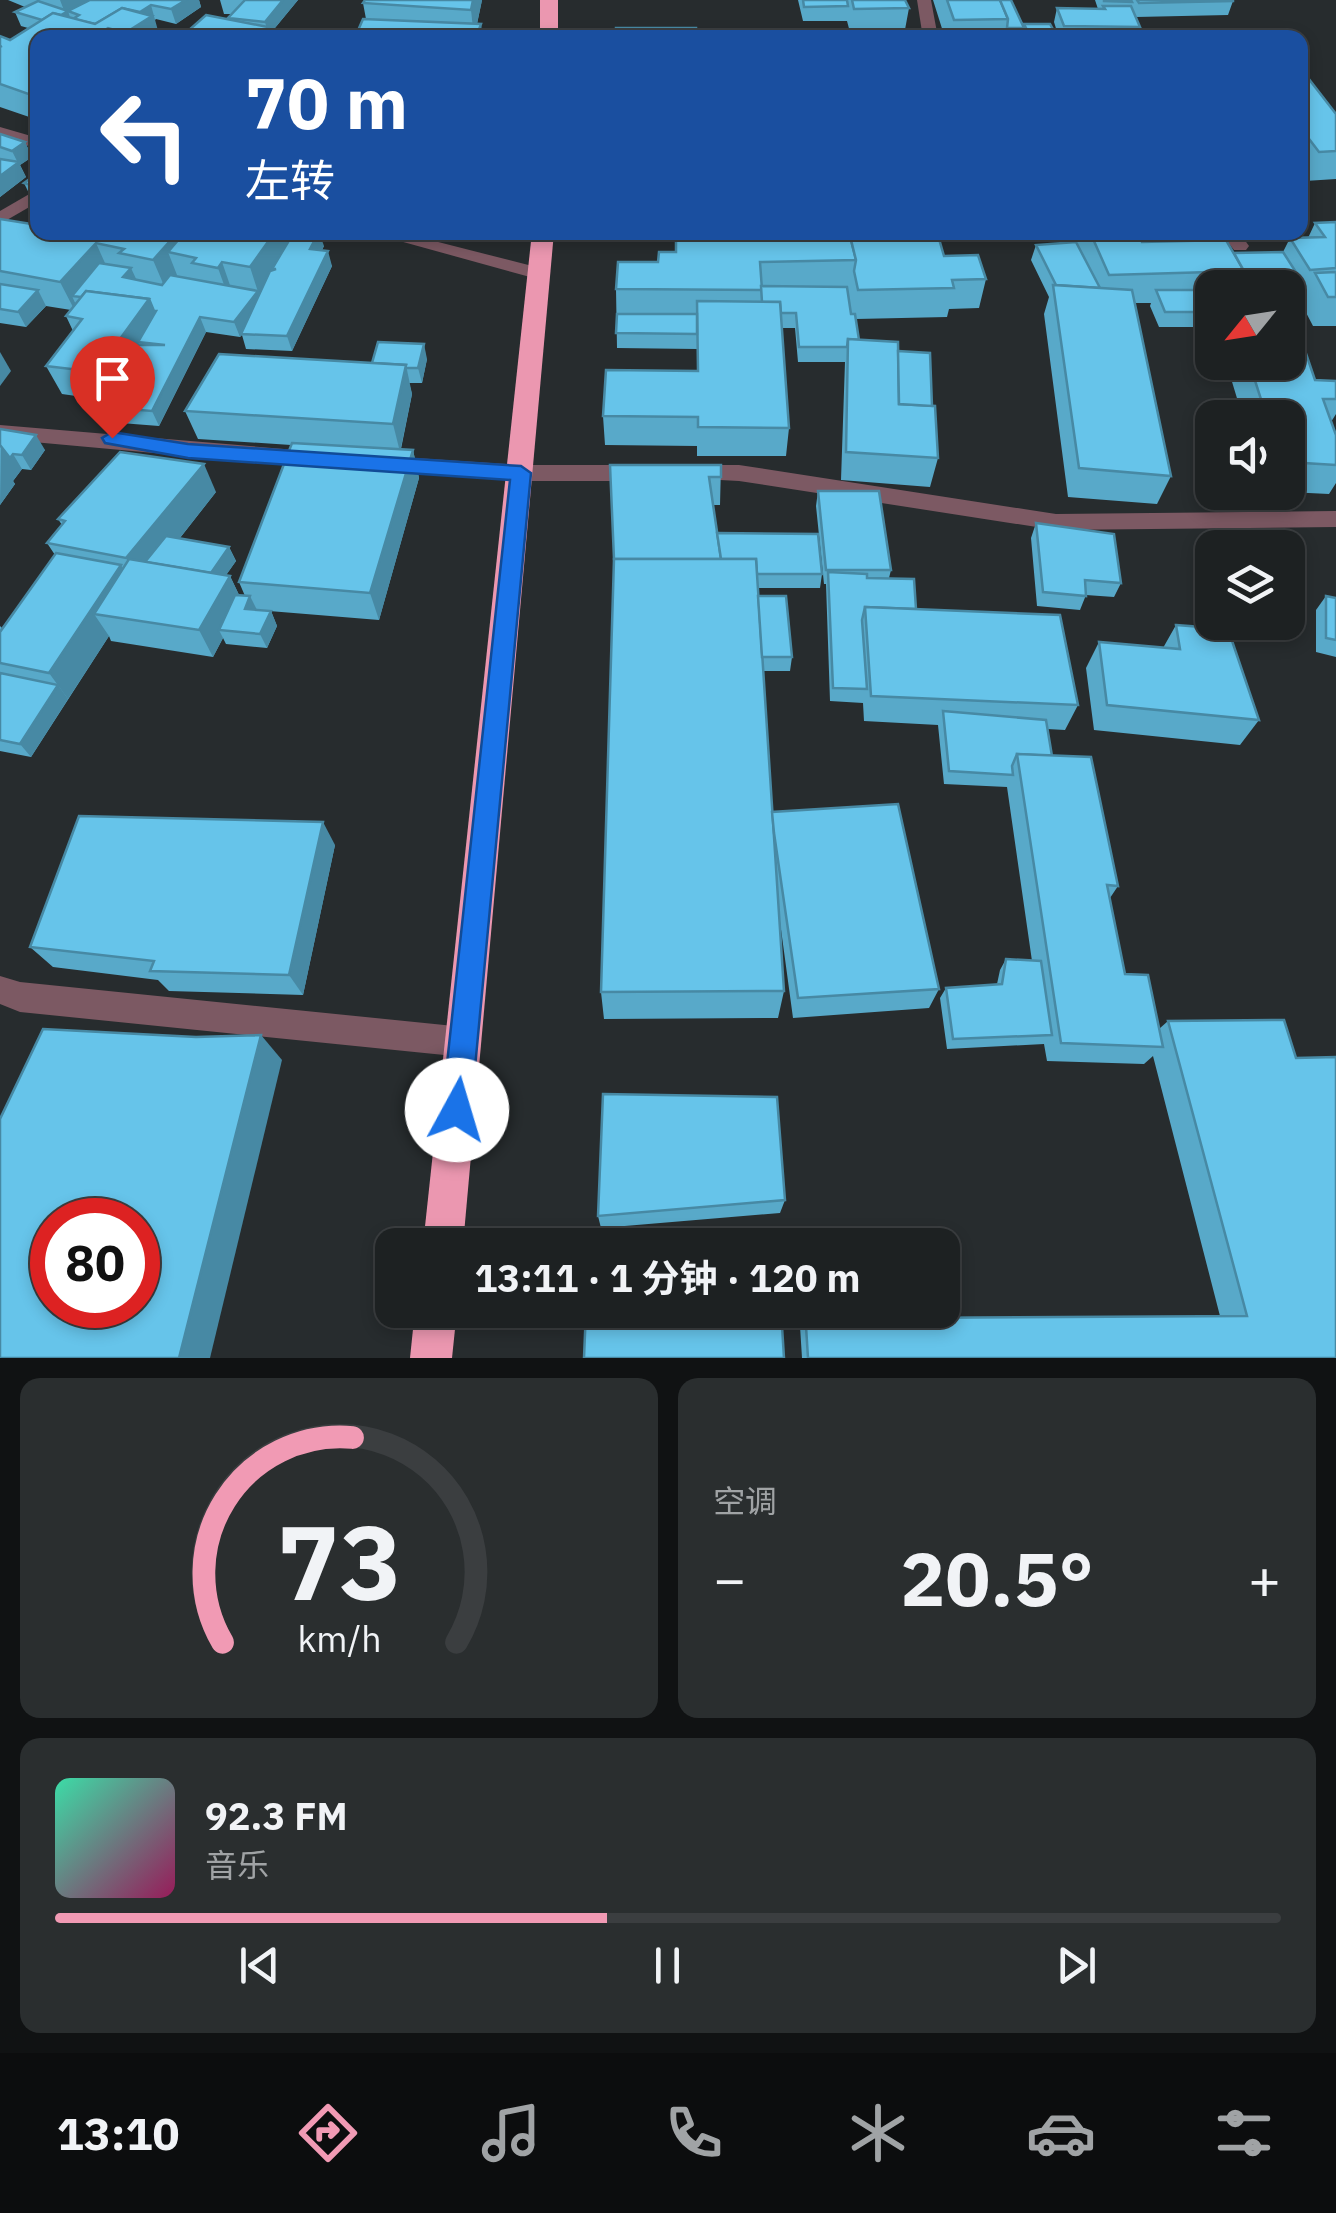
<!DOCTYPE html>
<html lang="zh">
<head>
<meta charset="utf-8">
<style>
  body { margin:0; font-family:"IBM Plex Sans","Noto Sans SC",sans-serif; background:#2a2e2f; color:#f1f3f6; height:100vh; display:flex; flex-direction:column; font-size:38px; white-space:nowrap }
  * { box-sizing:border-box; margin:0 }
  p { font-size:32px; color:#a0a3a5 }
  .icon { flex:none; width:55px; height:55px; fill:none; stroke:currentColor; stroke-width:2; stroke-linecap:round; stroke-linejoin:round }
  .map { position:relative; height:1358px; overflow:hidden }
  .drawer { display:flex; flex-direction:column; gap:20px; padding:20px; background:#101213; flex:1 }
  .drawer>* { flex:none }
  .banner { position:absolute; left:30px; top:30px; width:1278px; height:210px; border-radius:20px; box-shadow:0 5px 15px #0003,0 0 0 2px #3b3e40; background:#1a4fa0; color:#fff; overflow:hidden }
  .needle { width:65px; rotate:240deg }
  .fabs { position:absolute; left:1195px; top:270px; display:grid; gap:20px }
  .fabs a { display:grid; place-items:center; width:110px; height:110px; border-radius:20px; background:#1d2122; box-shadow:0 5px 15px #0003,0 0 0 2px #3b3e40; font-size:50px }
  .speed { position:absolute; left:30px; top:1198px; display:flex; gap:20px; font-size:50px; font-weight:700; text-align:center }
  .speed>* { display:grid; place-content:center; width:130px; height:130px; border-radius:50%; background:#1d2122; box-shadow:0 5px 15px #0003,0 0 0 2px #3b3e40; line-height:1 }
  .speed .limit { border:15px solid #d22; background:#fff; color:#111 }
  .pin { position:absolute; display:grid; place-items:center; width:85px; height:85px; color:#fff; margin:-102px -42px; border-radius:50% 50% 50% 0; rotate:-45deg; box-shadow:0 0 10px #0007 }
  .pin .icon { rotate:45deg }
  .me { position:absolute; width:110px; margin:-55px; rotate:6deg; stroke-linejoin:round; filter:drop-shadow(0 0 8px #0008) }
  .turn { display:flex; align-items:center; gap:35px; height:210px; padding:0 50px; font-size:45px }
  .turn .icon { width:130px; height:130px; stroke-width:2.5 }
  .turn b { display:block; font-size:70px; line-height:85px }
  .big { font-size:75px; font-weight:700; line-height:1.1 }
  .drawer .tile { flex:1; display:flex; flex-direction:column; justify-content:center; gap:15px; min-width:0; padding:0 35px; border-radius:20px; background:#2a2e2f }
  .drawer .dial { align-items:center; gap:0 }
  .dial svg { height:260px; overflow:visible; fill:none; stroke:#3b3e40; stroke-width:7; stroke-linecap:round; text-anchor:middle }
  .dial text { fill:#f1f3f6; stroke:none }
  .song { display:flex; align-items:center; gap:30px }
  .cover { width:120px; height:120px; border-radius:15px; background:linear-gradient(135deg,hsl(160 70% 55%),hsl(330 70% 35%)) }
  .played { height:10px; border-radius:5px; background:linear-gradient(90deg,#f19ab4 45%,#3b3e40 45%) }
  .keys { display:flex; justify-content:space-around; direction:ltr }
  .heat { display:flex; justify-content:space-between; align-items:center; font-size:55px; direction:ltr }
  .drawer .tiles { flex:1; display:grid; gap:20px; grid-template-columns:1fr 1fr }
  .tile:last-child { grid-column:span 2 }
  .trip { position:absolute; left:375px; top:1228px; width:585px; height:100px; border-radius:20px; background:#1d2122; box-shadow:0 5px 15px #0003,0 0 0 2px #3b3e40; font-weight:700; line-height:100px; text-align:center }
  .dock { display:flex; height:160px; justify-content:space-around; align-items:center; background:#0c0d0e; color:#a0a3a5 }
  .dock .icon { width:70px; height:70px }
  .dock .active { color:#f19ab4 }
  .dock b { font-size:45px; color:#f1f3f6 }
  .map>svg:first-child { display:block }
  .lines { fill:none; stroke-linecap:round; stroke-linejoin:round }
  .minor { fill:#7c5963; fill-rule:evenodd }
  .highway { fill:#eb97b0; fill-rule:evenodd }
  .wall { fill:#58a9c9 }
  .shaded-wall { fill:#4789a4 }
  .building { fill:#66c4ea; stroke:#4789a4; stroke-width:2.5; fill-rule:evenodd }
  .route { fill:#1a73e8; stroke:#114b97; stroke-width:2.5 }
</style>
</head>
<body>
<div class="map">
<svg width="1336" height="1358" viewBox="0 0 1336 1358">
  <rect width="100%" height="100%" fill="#272c2e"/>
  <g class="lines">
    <g class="minor">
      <polygon points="917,0 931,0 938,38 923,38"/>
      <polygon points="0,127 38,138 38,149 0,137"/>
      <polygon points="38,189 38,202 0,224 0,211"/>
      <polygon points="367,232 399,232 548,270 550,274 541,280"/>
      <polygon points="1220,232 1239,232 1249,246 1246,250 1234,250"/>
      <polygon points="0,425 320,452 331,460 320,468 0,439"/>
      <polygon points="385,456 521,465 645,465 656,473 645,481 521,481 377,469 374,464 377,459"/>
      <polygon points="690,465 739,465 1056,514 1336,511 1336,527 1056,530 739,481 682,478 679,473 682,468"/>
      <polygon points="0,976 20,982 464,1027 475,1031 479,1042 475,1053 464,1057 20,1012 0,1004"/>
    </g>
    <g class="highway">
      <rect x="540" y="0" width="18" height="38"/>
      <polygon points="532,232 554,232 463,1245 423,1245"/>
      <polygon points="415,1310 457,1310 452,1358 410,1358"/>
    </g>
  </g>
  <g class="wall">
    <polygon points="8,0 199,0 201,7 176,24 156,19 154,21 160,38 38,38 38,120 0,107 0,36 10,40 28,28 21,26 15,12 25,7"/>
    <polygon points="220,0 328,0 298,0 270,34 271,38 180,38 228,19 231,14 224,14"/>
    <polygon points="365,0 482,0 477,24 483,38 356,38 356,35 366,19 363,3"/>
    <polygon points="798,0 905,0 909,8 904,35 851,36 847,21 803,21"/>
    <polygon points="933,0 1011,0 1024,26 1054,31 1053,38 945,38"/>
    <polygon points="1095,0 1233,0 1233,1 1228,15 1136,17 1140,27 1137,38 1059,38 1054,22 1057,8 1098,9"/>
    <polygon points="1300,75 1336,114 1336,179 1305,181 1300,173"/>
    <polygon points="0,134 25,142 32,157 20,165 26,177 0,197"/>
    <polygon points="38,173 38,212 24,183"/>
    <polygon points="0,219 100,234 102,232 290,232 291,238 324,246 322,250 332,266 292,351 246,349 242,335 240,337 206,332 159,426 108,422 100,407 104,400 62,394 46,366 73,331 66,316 71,310 46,306 26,327 0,323"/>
    <polygon points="1336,222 1336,326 1313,326 1300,301 1302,298 1288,299 1288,288 1212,288 1212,322 1203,322 1201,327 1159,327 1150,306 1151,303 1135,303 1171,476 1157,504 1068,497 1044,314 1049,297 1031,260 1036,245 1069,242 1064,232 1137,232 1142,242 1234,253 1283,252 1290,238 1308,238 1315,223"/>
    <polygon points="675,232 937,232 944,256 986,279 979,308 949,309 947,317 856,319 859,340 898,351 932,406 938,458 930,487 841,480 845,362 798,362 795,328 782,328 789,428 786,456 697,456 697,446 605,445 603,416 697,371 697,349 617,348 616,289 675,252"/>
    <polygon points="948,232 1014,232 949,236"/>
    <polygon points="427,359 422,383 409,383 412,394 401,449 413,450 419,478 379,620 257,610 271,611 277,626 267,648 226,644 223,638 213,657 111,641 109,636 31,757 0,751 0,626 2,628 55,555 47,543 62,525 58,519 216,492 180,538 229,547 236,561 226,575 230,576 239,595 245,596 239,582 291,445 198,439 185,411 372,363"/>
    <polygon points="1226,362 1288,362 1315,380 1336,381 1336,414 1331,422 1336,435 1336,483 1329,494 1288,492 1288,418 1243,418"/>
    <polygon points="0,429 45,450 31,470 22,469 13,481 15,484 0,505"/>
    <polygon points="721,465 720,505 713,505 717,533 822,574 820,588 758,588 758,596 792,657 790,671 763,671 772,812 939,989 929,1008 793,1018 780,922 784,991 778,1018 604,1019 601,992 614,559"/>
    <polygon points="818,491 891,570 889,578 916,609 1078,705 1065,730 1047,729 1052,756 1118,886 1110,898 1125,974 1159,1029 1168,1021 1336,1358 802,1358 799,1310 893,1310 894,1318 1220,1316 1153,1056 1144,1064 1047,1061 1044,1044 947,1049 940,998 946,988 997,984 1000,970 1006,959 1032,961 1007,787 944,784 938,725 864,721 863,703 830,701 826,584 824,584 816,506"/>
    <polygon points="1036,523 1121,583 1114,597 1086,595 1080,610 1037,606 1031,538"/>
    <polygon points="1326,596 1336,598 1336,657 1316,652 1316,610"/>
    <polygon points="1176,625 1259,720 1240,745 1094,730 1086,668 1099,642 1163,648"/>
    <polygon points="335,845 303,995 169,991 158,980 53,967 30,947"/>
    <polygon points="785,1200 780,1213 601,1228 598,1216"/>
  </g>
  <g class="shaded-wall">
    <polygon points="60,0 112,0 68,11 73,26 49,22 65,13"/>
    <polygon points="186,0 199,0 201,7 176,24 171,9"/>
    <polygon points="283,0 298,0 270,34 271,38 258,38 267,29 265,22"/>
    <polygon points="473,0 482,0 474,38 471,10"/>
    <polygon points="151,5 160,38 127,38 125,33 113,29"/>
    <polygon points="481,24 483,38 476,38"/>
    <polygon points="108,28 112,38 93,38"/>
    <polygon points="25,142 32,157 20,165 26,177 0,197 0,176 18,163 12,151"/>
    <polygon points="178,232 215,232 168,252 177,275 165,288 153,260"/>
    <polygon points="275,232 290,232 294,247 272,269 274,275 259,295 250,267"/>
    <polygon points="319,232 324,246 314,264 310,249"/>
    <polygon points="96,243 109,272 72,296 77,307 75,311 60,282"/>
    <polygon points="328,251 332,266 292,351 287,336"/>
    <polygon points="222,262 232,291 228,296 218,268"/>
    <polygon points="131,268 138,283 123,277"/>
    <polygon points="38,290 46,306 26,327 18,312"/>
    <polygon points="258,291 263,306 240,337 234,322"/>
    <polygon points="149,299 161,328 138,342 143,353 110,401 96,372"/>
    <polygon points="200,317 206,332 159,426 152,411"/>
    <polygon points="424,344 427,359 422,383 418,368"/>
    <polygon points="0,352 11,371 0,386"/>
    <polygon points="406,365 412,394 400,452 393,424"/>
    <polygon points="36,435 45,450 31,470 22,455"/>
    <polygon points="1,445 13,454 22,469 13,481 15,484 0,505"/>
    <polygon points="413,450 419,478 379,620 370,593"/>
    <polygon points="204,464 216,492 142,586 126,558"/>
    <polygon points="229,547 236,561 213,594 206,580"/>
    <polygon points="121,565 137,593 94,614 109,636 68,699 49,673"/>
    <polygon points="230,576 243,603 219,630 223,638 213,657 199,630"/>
    <polygon points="250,596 257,610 245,609"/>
    <polygon points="271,611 277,626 267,648 260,634"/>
    <polygon points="58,685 68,699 31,757 20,744"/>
    <polygon points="323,822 335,845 303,995 289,975"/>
    <polygon points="261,1035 282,1060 210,1358 179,1358"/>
  </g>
  <g class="building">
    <polygon points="90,0 186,0 171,9 151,5 140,12 122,8 95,24 73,19 79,15 68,11"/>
    <polygon points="245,0 283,0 265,22 228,18"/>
    <polygon points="365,0 473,0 471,10 363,3"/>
    <polygon points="803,0 847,0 848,6 804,7"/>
    <polygon points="852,0 905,0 909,8 854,9"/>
    <polygon points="947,0 1000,0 1008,19 954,20"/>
    <polygon points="1000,0 1011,0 1024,28 1007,28 1008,19"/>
    <polygon points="1104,0 1131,0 1132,2 1104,1"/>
    <polygon points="1137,0 1233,0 1233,1 1139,3"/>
    <polygon points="38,1 68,11 61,15 53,13 42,20 15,12"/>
    <polygon points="1103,6 1131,6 1140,27 1064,26 1057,8 1105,9"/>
    <polygon points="122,8 152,16 125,33 108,28 93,38 38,38 38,94 34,96 0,84 0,47 2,46 0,47 0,36 10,40 53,13 95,24"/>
    <polygon points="206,15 268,27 258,38 180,38"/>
    <polygon points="363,19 481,24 476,38 469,38 468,30 398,31 397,37 356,35"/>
    <polygon points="1024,24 1050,24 1054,31 1028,32"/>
    <rect x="616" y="28" width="80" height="10"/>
    <polygon points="468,30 467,38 397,38 398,31"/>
    <polygon points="314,34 356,37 312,38"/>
    <polygon points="1305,74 1336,114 1336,151 1319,152 1300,127 1300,75"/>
    <polygon points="0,134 25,142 12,151 0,147"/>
    <polygon points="0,159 19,162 0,176"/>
    <polygon points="38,173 38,187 24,183"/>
    <polygon points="0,219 38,225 38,232 88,232 100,234 102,232 178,232 153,260 119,253 124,249 96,243 60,282 0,271"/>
    <polygon points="1336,222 1336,268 1310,270 1290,238 1325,237 1315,223"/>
    <polygon points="185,232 275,232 250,267 222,262 218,268 192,263 196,258 168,252"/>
    <polygon points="294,232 319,232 310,249 328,251 287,336 241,334 270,271 276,269 272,269"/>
    <polygon points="676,232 849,232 856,260 760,262 762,290 616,289 618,262 658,262 659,252 676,252"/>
    <polygon points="849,232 937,232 944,256 978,255 986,279 952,280 954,288 858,290 854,271 856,260"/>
    <polygon points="1090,232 1137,232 1142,242 1226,240 1244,271 1109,275"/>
    <polygon points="1076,242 1100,288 1056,285 1036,245"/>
    <polygon points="1283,252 1303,283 1238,285 1244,271 1234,253"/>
    <polygon points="99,263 131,268 123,277 162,285 170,275 258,291 234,322 200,317 152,411 100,407 136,345 165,345 138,342 156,311 154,311 149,299 86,291 81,297 72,296"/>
    <polygon points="1336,272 1336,297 1328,297 1315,273"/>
    <polygon points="0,284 38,290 18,312 0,309"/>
    <polygon points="1053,285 1132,290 1171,476 1079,468"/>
    <polygon points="761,286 847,287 851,314 855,314 859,340 848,339 847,347 799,347 796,313 781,313 780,302 762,302"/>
    <polygon points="1156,290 1212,290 1212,306 1206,307 1207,312 1165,312"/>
    <polygon points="86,291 149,299 96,372 46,366 82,319 66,316"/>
    <polygon points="697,301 780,302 789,428 698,427 698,417 603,416 606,370 698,371"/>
    <polygon points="617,314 697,314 697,334 616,333"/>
    <polygon points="1288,333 1299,333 1315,380 1336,381 1336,399 1323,399 1336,435 1336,465 1288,462 1288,418 1267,418 1249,362 1288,362"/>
    <polygon points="848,339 898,342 899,404 935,406 938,458 846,452"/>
    <polygon points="378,342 424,344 418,368 405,368 406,365 372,363"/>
    <polygon points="898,351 930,353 932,406 899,404"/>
    <polygon points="219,354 406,365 393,424 185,411"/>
    <polygon points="0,429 36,435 22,455 13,454 10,458 0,445"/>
    <polygon points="292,443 413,450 370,593 239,582"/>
    <polygon points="120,452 204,464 126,558 47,543 65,521 58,519"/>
    <polygon points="610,465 721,465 721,477 709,477 721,559 614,559"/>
    <polygon points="818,491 879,491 891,570 826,570"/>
    <polygon points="1036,523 1114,534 1121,583 1085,580 1086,596 1043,592"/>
    <polygon points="717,533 818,534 822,574 757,574 756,559 721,559"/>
    <polygon points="166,536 229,547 211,573 145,562"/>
    <polygon points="56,553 121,565 49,673 0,663 0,632"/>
    <polygon points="129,559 230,576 199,630 94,614"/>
    <polygon points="614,559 756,559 784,991 601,992"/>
    <polygon points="828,572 867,574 867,578 914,579 916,609 865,607 862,620 867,689 833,688"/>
    <polygon points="235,595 250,596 245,609 271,611 260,634 219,630"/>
    <polygon points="758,596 786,596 792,657 762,657"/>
    <polygon points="1326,596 1336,598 1336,640 1326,638"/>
    <polygon points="865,607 1060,615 1078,705 871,696"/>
    <polygon points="1176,625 1228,629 1259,720 1107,705 1099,642 1180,649"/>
    <polygon points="0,673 58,685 20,744 0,740"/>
    <polygon points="943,711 1046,720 1052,756 1017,754 1012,766 1013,775 949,771"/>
    <polygon points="1017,754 1091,757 1118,886 1107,885 1125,974 1148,975 1163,1047 1061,1043"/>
    <polygon points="898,804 939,989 798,998 774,833 772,812"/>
    <polygon points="79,816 323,822 289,975 150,971 154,961 30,947"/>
    <polygon points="1006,959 1041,961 1052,1035 953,1039 946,988 1002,984"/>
    <polygon points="1284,1020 1296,1058 1336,1057 1336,1358 808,1358 805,1310 893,1310 894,1318 1247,1316 1168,1021"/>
    <path d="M43 1029 196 1037 261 1035 179 1358H0V1119ZM52 1220H138V1305H52Z"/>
    <polygon points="603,1094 777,1097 785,1200 598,1216"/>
    <polygon points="586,1310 781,1310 784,1358 584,1358"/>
  </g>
  <polygon class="route" points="112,432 188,444 521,466 531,473 471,1110 467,1120 457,1124 447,1120 442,1110 510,480 188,458 105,443 102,438"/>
</svg>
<div class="fabs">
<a><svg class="needle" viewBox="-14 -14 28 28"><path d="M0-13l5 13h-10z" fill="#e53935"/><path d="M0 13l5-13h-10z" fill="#a0a3a5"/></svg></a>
<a><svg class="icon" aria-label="sound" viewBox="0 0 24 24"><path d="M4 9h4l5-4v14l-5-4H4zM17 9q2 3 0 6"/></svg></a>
<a><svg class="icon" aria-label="layers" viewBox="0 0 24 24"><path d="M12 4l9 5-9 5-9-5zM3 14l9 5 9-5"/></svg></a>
</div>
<div class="speed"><div class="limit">80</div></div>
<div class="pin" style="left:112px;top:438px;background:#d93025"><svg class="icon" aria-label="arrive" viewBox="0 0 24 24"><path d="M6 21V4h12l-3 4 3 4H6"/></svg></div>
<svg class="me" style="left:457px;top:1110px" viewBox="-20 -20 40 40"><circle r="19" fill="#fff"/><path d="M0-13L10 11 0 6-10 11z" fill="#1a73e8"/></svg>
<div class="trip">13:11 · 1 分钟 · 120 m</div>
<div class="banner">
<div class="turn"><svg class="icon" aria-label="left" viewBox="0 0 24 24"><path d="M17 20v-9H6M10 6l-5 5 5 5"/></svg><div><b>70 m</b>左转</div></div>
</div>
</div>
<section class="drawer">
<div class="tiles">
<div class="tile dial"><svg viewBox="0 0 100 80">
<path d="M14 69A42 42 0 1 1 86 69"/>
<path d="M14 69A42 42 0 0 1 54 6" stroke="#f19ab4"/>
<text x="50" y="56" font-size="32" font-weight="700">73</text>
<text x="50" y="72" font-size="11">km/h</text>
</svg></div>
<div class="tile"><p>空调</p>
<div class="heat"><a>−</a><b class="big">20.5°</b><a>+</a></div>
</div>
<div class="tile">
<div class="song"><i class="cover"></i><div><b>92.3 FM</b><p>音乐</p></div></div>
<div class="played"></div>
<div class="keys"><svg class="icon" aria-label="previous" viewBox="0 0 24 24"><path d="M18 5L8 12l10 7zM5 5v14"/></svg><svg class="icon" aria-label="pause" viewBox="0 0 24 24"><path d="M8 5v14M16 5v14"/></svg><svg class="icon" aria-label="next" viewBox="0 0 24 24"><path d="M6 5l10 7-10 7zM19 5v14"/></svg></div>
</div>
</div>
</section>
<nav class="dock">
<b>13:10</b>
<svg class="icon active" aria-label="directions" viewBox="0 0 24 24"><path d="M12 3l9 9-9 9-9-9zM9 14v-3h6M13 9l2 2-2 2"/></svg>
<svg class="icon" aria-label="music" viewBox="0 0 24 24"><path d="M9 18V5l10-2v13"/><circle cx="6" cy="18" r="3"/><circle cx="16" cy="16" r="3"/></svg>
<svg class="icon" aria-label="phone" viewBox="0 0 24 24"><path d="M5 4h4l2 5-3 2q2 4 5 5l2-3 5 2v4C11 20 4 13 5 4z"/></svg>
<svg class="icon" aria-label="climate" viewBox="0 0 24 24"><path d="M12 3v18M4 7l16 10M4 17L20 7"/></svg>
<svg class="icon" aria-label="car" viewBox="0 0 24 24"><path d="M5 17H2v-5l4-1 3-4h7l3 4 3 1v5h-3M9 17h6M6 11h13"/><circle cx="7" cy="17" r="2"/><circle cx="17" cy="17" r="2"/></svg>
<svg class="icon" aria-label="filters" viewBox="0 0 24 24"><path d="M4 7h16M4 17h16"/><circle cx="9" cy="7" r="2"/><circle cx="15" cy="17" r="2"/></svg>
</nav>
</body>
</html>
